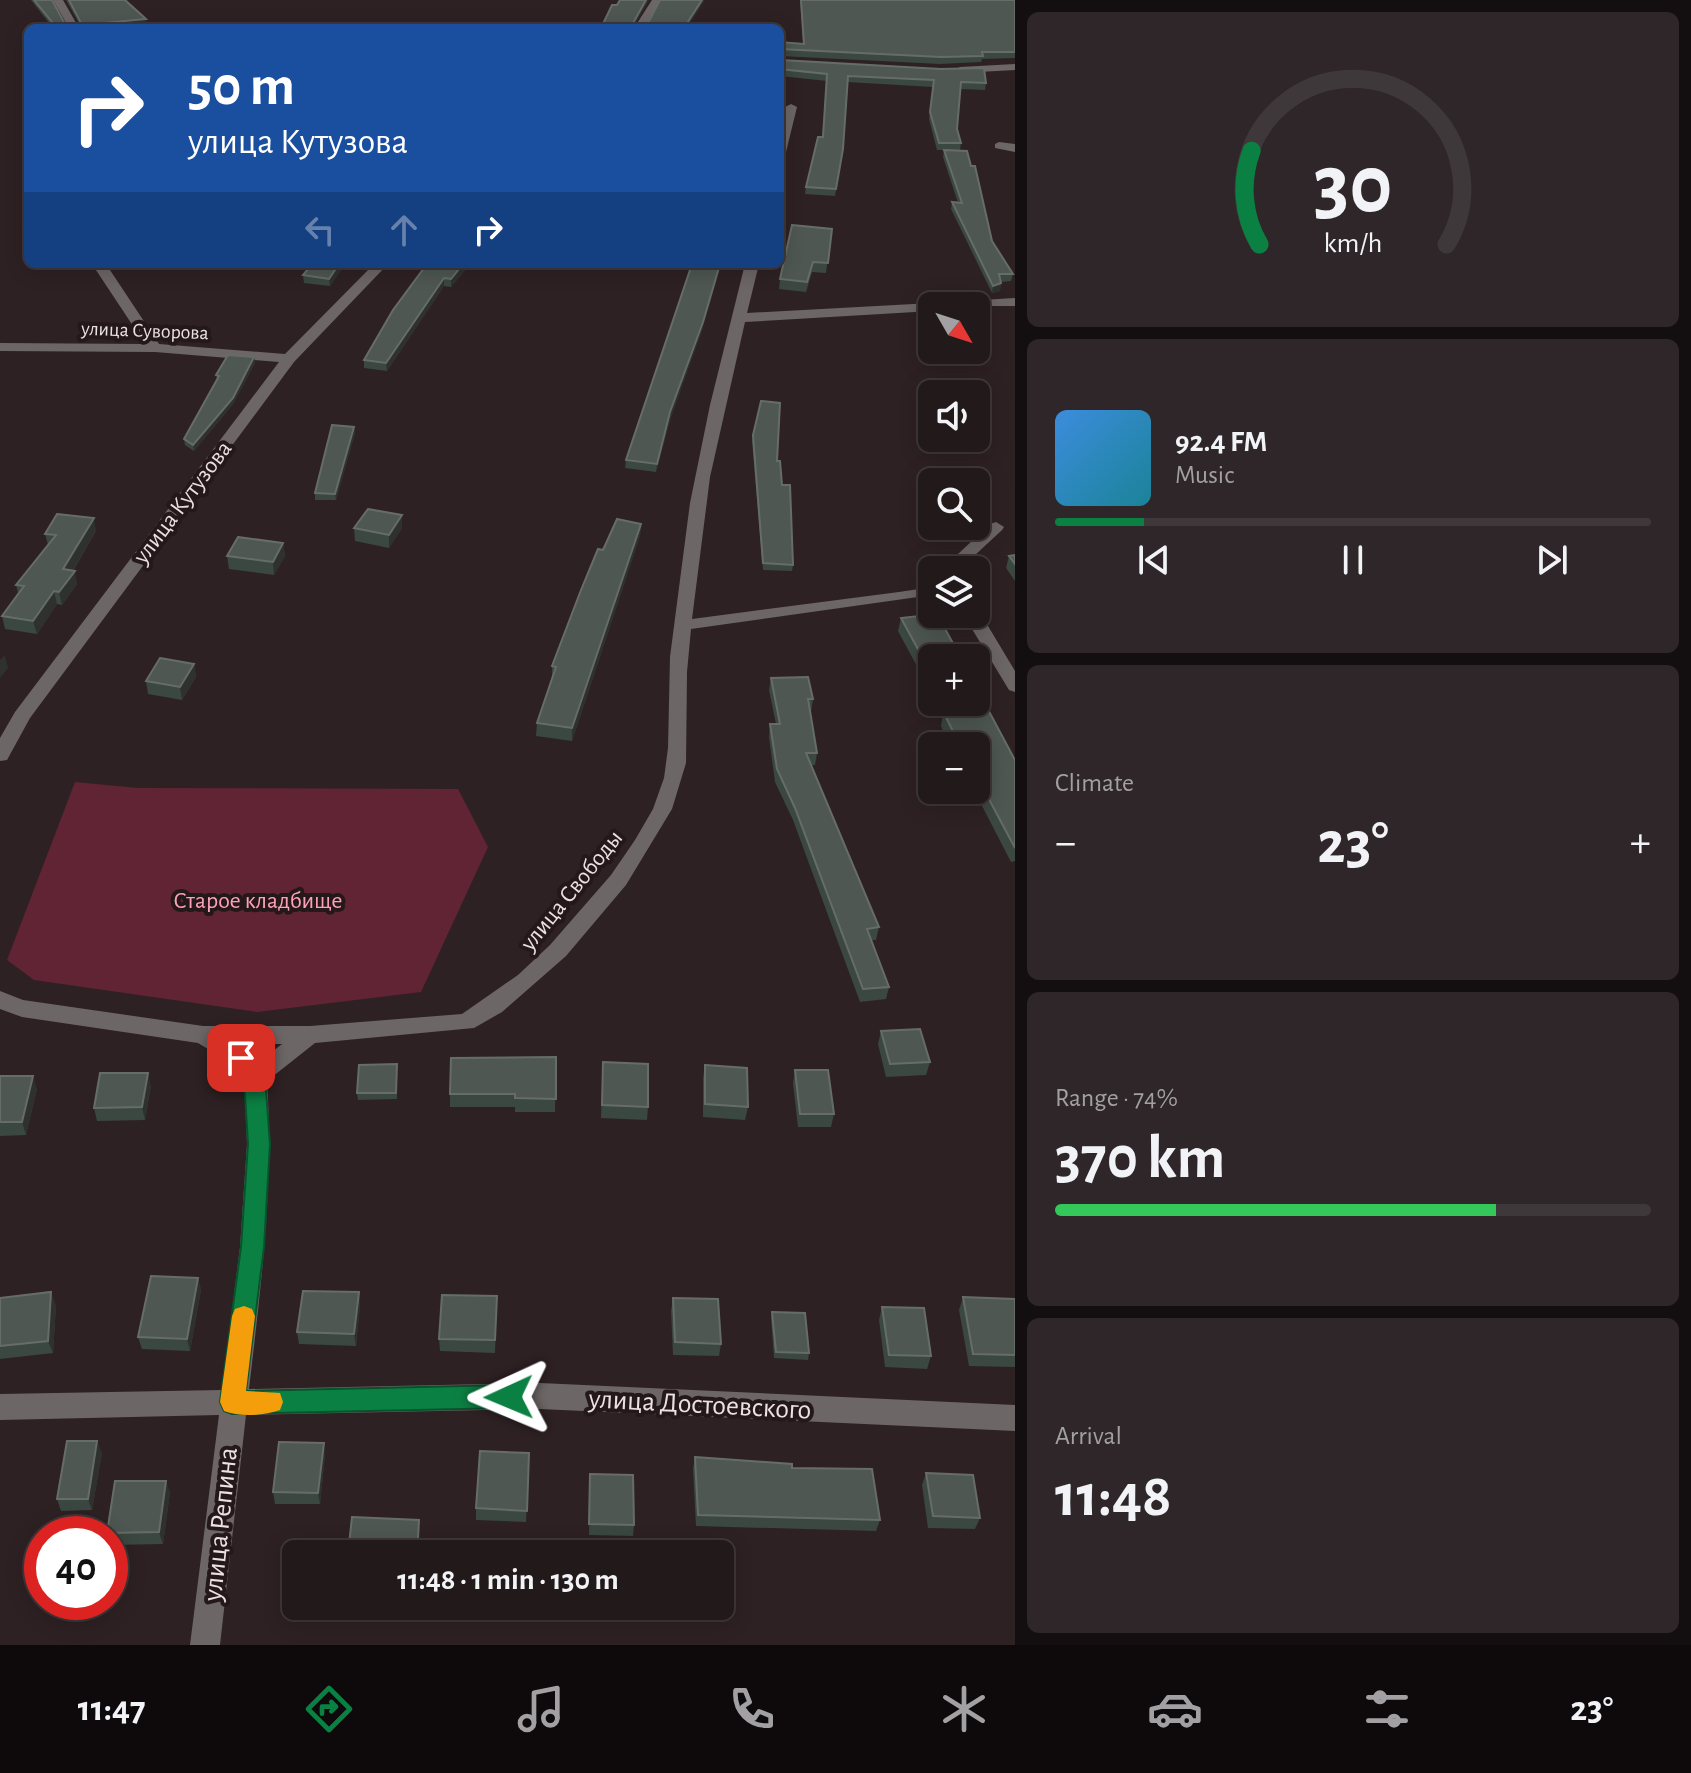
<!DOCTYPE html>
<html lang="en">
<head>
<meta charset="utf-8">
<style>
  body { margin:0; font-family:"Alegreya Sans",sans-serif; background:#2e2628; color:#f1f3f6; height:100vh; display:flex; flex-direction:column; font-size:30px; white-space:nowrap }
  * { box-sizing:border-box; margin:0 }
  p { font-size:26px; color:#a2a0a3 }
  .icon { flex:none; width:44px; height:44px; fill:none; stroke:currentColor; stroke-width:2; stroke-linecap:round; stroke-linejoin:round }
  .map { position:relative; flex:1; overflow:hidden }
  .details { display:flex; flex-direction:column; gap:12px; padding:12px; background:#130e0f; width:676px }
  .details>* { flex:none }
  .top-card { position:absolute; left:24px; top:24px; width:760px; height:244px; border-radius:12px; box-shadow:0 4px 20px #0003,0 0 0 2px #3f383a; background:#1a4fa0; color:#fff; overflow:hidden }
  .needle { width:52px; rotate:129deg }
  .controls { position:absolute; left:918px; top:292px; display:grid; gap:16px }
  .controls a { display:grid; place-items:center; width:72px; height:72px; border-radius:12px; background:#22191b; box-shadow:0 4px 20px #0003,0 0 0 2px #3f383a; font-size:40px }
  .speed { position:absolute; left:24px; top:1516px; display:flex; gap:16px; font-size:40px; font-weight:700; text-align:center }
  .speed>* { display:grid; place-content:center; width:104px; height:104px; border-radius:50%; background:#22191b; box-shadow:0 4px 20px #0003,0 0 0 2px #3f383a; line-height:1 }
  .speed .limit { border:12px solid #d22; background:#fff; color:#111 }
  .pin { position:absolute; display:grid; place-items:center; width:68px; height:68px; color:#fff; margin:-34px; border-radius:16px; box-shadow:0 4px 12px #0006 }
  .me { position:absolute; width:88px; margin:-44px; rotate:269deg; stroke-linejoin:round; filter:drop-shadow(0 0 6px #0008) }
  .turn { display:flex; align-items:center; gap:28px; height:168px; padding:0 32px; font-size:36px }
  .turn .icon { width:104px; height:104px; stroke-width:2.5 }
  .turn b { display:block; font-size:56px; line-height:68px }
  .lanes { display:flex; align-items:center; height:76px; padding:0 32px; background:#0003; justify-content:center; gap:40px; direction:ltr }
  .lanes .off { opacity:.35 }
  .big { font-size:60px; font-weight:700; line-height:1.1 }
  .details .widget { flex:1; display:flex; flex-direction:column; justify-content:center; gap:12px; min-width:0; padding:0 28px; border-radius:12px; background:#2e2628 }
  .details .dial { align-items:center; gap:0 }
  .dial svg { height:208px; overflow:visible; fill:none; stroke:#3f383a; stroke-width:7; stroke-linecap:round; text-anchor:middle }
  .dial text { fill:#f1f3f6; stroke:none }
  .song { display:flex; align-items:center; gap:24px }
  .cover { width:96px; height:96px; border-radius:12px; background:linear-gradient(135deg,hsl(210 70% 55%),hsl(190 70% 35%)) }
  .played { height:8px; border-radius:4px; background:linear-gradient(90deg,#0b8043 15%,#3f383a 15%) }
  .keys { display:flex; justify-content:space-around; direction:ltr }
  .heat { display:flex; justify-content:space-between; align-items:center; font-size:44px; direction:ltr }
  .charge { height:12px; border-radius:6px; background:linear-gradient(90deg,#34c759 74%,#3f383a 0) }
  .trip { position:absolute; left:282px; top:1540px; width:452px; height:80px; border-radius:12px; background:#22191b; box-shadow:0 4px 20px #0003,0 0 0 2px #3f383a; font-weight:700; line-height:80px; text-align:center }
  .tabs { display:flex; height:128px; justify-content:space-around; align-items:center; background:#0e0a0b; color:#a2a0a3 }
  .tabs .icon { width:56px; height:56px }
  .tabs .active { color:#0b8043 }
  .tabs b { font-size:36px; color:#f1f3f6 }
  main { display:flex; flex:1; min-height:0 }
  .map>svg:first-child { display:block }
  .green { fill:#602435 }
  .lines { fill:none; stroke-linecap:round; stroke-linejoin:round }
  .minor { fill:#6d6667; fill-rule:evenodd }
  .wall { fill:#3b4741 }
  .shaded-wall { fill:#2e312e }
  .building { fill:#4e5752; stroke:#666d69; stroke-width:2 }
  .route { fill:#0b8043; stroke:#07532c; stroke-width:2 }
  .slow { fill:#f59e0b }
  .labels { text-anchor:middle; stroke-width:8; stroke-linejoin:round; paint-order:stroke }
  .far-street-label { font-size:20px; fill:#eae1e2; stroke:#24181a }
  .street-label { font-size:24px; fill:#eae1e2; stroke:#24181a }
  .park-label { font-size:24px; fill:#fda2b6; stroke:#24181a }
  .near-street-label { font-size:28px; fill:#eae1e2; stroke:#24181a }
</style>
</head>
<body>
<main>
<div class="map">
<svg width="1015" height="1645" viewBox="0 0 1015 1645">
  <rect width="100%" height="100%" fill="#2e2124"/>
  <polygon class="green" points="75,782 138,788 458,789 488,847 421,992 257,1012 34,980 7,960"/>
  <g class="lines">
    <g class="minor">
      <polygon points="53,0 63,0 79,28 69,28"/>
      <polygon points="652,0 662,0 644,28 634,28"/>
      <polygon points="1015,64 1015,70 960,73 955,70 960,67"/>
      <polygon points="791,104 797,107 786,152 780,156 780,128 785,107"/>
      <polygon points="999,142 1015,144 1015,152 995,148 995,144"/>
      <polygon points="92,264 106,264 159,344 285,354 374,264 388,264 294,362 30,718 7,760 0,761 0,738 15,712 279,362 155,352 0,351 0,343 145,344"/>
      <path d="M745 264H759L747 313 932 303 938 306H932V311L745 322 710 477 692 619 899 592 919 589 932 581V595L691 629 687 672 686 763 672 809 626 885 566 956 502 1012 474 1028 315 1043 267 1081C274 1185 261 1286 249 1389L540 1383 1015 1405V1431L540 1409 246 1415 220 1645H190L219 1415 0 1420V1394L222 1390 240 1247 247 1144 244 1079 233 1064 198 1043 22 1017 0 1009V991L23 1000 203 1026H310L462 1014 518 975 550 945 611 875 635 840 653 809 664 778 668 748 670 657 690 503 710 405ZM236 1044H282L257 1063 249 1052Z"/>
      <polygon points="1015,298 1015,306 941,306 948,302"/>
      <polygon points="996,522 1004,527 1002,530 959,570 941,570 990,524"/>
      <polygon points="976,612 985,621 1015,671 1015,692 1009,690 969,624 958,614"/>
    </g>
  </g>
  <g class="wall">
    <polygon points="31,0 52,0 65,24 79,23 66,0 125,0 146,25 114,28 53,28"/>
    <polygon points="800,0 1015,0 1015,58 982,59 981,62 940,64 780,56 780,42 803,44"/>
    <polygon points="780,57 781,60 986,83 985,90 960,89 957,129 961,143 960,150 992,241 1013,274 1011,281 1001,282 1000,291 992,293 951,209 952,202 958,203 943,157 944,150 937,150 929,119 933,87 847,82 843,149 835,196 805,194 806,187 822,137 827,81 780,76"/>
    <polygon points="28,197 28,235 25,236 23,227"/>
    <polygon points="832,229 826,273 812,272 806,292 779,289 780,279"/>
    <polygon points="312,264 345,264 330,286 304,283 303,275"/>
    <polygon points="427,264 470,264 451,287 444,286 387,371 364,368 364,360"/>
    <polygon points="692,264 721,264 702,330 670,420 656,472 625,468 626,460"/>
    <polygon points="254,357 255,363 233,404 194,451 185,445 184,439 217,380 216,375"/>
    <polygon points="354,427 355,433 336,500 315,500 315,493"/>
    <polygon points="753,435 777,461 782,485 793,565 792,571 763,570 752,441"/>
    <polygon points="402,515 402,528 389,548 355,541 354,528"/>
    <polygon points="641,524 640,536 572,741 536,736 537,723 552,677 552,666 603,550"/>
    <polygon points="96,531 73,571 77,584 62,605 57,604 37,634 5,629 2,616 18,593 16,585 48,545 45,534"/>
    <polygon points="283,543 285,556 274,575 229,569 227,556"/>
    <polygon points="1015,555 1015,581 1006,568 1009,556"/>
    <polygon points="901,618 932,658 932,694 898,631"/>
    <polygon points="194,664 196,677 182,700 148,694 146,681"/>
    <polygon points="771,678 813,699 811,712 810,712 817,753 815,765 811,765 879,927 876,940 872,940 889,987 886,999 860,1002 793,820 775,782 769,737 770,724 776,724 769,690"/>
    <polygon points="936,702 976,702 1015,760 1015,861 1011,862 980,802 976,802 970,790 976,790 976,746 950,746 941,726 943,715"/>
    <polygon points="881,1031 930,1062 926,1075 886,1077 878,1044"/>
    <polygon points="556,1057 555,1112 515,1112 515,1107 450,1107 450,1094"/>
    <polygon points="603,1062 648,1107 647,1120 601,1118"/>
    <polygon points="397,1064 397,1099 358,1100 357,1093"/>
    <polygon points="705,1065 748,1107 745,1120 703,1117 703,1078"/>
    <polygon points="795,1070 834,1114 831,1127 798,1127 793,1083"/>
    <polygon points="0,1076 37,1089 26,1135 0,1136"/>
    <polygon points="151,1086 145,1120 97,1121 94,1108"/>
    <polygon points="198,1278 201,1290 190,1351 142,1349 138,1337"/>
    <polygon points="359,1292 360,1305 356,1346 299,1344 297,1332"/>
    <polygon points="497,1296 495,1353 440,1351 439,1339"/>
    <polygon points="963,1297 1015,1299 1015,1367 969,1366 959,1310"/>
    <polygon points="0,1298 56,1305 53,1353 0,1359"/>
    <polygon points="673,1298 721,1344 719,1356 673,1355 671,1311"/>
    <polygon points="882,1307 931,1356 927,1369 885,1367 879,1320"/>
    <polygon points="772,1312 809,1353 808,1360 774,1358 771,1318"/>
    <polygon points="102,1453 92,1510 61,1511 57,1499"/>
    <polygon points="529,1453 526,1522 476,1520 476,1508"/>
    <polygon points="325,1455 320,1504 275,1504 273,1492"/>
    <polygon points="695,1457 792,1468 880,1520 876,1531 696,1526 693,1469"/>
    <polygon points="926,1473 980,1518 975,1529 928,1528 922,1485"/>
    <polygon points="590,1474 634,1525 633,1536 589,1535"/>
    <polygon points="115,1481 170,1492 163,1544 112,1545 110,1534 107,1534"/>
  </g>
  <g class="shaded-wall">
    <polygon points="646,0 649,0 633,28 632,25"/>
    <polygon points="702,0 705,0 687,28 684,28"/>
    <polygon points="146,19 146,25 114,28 74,28 73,26"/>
    <polygon points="339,264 345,264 330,286 329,279"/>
    <polygon points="463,264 470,264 451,287 451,279"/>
    <polygon points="720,264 721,264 702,330 670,420 656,472 657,464 670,412"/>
    <polygon points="444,278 444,286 387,371 386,363"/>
    <polygon points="1001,283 1000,291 992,293 993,286"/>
    <polygon points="254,357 255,363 233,404 194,451 193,445"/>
    <polygon points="354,427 355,433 336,500 335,494"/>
    <polygon points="402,515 402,528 389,548 389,535"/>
    <polygon points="94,518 96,531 66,582 63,569"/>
    <polygon points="641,524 640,536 572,741 572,728"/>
    <polygon points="283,543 285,556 274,575 273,562"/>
    <polygon points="75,571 77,584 62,605 59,592"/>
    <polygon points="54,591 57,604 37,634 33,621"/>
    <polygon points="5,655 8,668 0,678 0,660"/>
    <polygon points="194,664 196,677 182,700 180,687"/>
    <polygon points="148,1073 151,1086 145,1120 142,1107"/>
    <polygon points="33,1076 37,1089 26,1135 22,1122"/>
    <polygon points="198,1278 201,1290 190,1351 187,1339"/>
    <polygon points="51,1292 56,1305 53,1353 48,1341"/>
    <polygon points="359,1292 360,1305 356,1346 354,1334"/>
    <polygon points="97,1441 102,1453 92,1510 88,1499"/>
    <polygon points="324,1443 325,1455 320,1504 318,1493"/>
    <polygon points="166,1481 170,1492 163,1544 159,1532"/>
    <polygon points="419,1520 420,1531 418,1554 417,1554"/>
  </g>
  <g class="building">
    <polygon points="34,0 52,0 65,24 81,23 69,0 125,0 146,19 73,26 74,28 53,28 52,22"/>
    <polygon points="620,0 646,0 632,25 647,25 660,0 702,0 684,28 601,28 612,5 617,5"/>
    <polygon points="801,0 1015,0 1015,52 982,52 983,56 941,57 780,49 780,42 804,44"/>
    <polygon points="391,26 549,26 549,28 339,28"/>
    <polygon points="780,57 781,60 941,69 984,68 986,83 961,82 957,129 961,143 939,143 930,112 934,80 848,76 843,149 836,189 806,187 818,137 823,137 827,74 780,69"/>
    <polygon points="944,150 967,151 971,166 975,166 992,241 1013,274 999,274 1001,283 993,286 952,202 962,203"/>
    <polygon points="28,197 28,227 23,227"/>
    <polygon points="792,225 832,229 828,263 813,262 807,282 780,279"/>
    <polygon points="312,264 339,264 329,279 303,275"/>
    <polygon points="427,264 463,264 451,279 444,278 386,363 364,360 393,310"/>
    <polygon points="692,264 720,264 703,322 670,412 657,464 626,460"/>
    <polygon points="228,355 254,357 233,398 193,445 184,439 219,376 216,375"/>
    <polygon points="761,401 780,403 777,461 780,461 782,485 790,485 793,565 763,563 753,435"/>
    <polygon points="332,425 354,427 335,494 315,493"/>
    <polygon points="368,509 402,515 389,535 354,528"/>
    <polygon points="57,514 94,518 63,569 75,571 59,592 54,591 33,621 2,616 24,586 16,585 56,535 45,534"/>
    <polygon points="617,519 641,524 572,728 537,723 556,667 552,666 581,590 598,549 603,550"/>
    <polygon points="238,537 283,543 273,562 227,556"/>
    <polygon points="1015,555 1015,564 1009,556"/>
    <polygon points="937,614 961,658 932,658 932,675 901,618"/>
    <polygon points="160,658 194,664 180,687 146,681"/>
    <polygon points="808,677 813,699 808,699 817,753 806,753 879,927 867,929 889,987 863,989 795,808 777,769 770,724 780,724 771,678"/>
    <polygon points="976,687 1015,760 1015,848 983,788 980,789 976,782 976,746 960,746 944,713 952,712 946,702 976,702"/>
    <polygon points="920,1029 930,1062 890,1064 881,1031"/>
    <polygon points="556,1057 556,1099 515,1098 515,1094 450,1094 451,1058"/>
    <polygon points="603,1062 648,1064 648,1107 602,1105"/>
    <polygon points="397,1064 396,1093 357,1093 359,1065"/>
    <polygon points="705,1065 747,1068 748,1107 705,1104"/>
    <polygon points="795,1070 828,1070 834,1114 800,1114"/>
    <polygon points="100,1073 148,1073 142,1107 94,1108"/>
    <polygon points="0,1076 33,1076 22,1122 0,1122"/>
    <polygon points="151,1276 198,1278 187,1339 138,1337"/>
    <polygon points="303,1291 359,1292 354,1334 297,1332"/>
    <polygon points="51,1292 48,1341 0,1346 0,1298"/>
    <polygon points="442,1295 497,1296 495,1340 439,1339"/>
    <polygon points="963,1297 1015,1299 1015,1355 973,1354"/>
    <polygon points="673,1298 718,1299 721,1344 675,1342"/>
    <polygon points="882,1307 924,1308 931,1356 889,1355"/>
    <polygon points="772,1312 805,1313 809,1353 776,1352"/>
    <polygon points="67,1441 97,1441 88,1499 57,1499"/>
    <polygon points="279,1442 324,1443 318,1493 273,1492"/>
    <polygon points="480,1451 529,1453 527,1511 476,1508"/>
    <polygon points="695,1457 792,1464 792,1468 872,1469 880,1520 698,1515"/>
    <polygon points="926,1473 973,1475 980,1518 933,1516"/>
    <polygon points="590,1474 633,1475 634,1525 589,1524"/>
    <polygon points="115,1481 166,1481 159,1532 107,1533"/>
    <polygon points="352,1517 419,1520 417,1554 348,1554"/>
  </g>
  <polygon class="route" points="241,1050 249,1052 265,1077 270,1144 264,1247 246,1391 509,1385 518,1388 521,1397 518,1405 509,1408 232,1414 224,1411 220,1402 241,1247 248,1144 244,1079 231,1058"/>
  <path class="slow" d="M244 1306 252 1309 255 1316 246 1391 280 1393 283 1402 280 1410C264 1416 239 1417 224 1411L220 1402 232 1316 235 1309Z"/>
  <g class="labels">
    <g class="far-street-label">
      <text transform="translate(145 330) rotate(2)" y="7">улица Суворова</text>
    </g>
    <g class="street-label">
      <text transform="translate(182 502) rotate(-53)" y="8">улица Кутузова</text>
      <text transform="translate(571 890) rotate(-51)" y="8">улица Свободы</text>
    </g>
    <g class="park-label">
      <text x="258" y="908">Старое кладбище</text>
    </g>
    <g class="near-street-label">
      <text transform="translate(700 1403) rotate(3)" y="10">улица Достоевского</text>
      <text transform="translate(219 1524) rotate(-84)" y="10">улица Репина</text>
    </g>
  </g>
</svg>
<div class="controls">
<a><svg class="needle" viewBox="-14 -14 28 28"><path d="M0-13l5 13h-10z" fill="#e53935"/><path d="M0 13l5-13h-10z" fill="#a2a0a3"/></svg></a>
<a><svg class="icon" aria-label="sound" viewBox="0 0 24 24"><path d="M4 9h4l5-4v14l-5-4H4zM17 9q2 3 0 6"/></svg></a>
<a><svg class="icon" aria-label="search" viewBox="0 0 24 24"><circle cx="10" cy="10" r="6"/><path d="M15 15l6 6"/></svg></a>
<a><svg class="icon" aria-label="layers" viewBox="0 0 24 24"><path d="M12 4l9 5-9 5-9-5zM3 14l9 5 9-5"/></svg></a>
<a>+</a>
<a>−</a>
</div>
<div class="speed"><div class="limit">40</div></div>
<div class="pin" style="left:241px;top:1058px;background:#d93025"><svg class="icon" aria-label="arrive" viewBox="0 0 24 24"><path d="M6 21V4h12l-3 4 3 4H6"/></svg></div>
<svg class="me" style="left:509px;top:1397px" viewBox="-20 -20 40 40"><path d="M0-17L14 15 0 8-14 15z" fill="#0b8043" stroke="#fff" stroke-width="4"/></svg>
<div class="trip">11:48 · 1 min · 130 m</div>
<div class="top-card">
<div class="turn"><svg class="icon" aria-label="right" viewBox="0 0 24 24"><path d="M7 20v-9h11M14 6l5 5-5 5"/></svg><div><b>50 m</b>улица Кутузова</div></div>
<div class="lanes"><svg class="icon off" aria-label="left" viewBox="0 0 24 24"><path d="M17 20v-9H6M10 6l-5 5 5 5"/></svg><svg class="icon off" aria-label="ahead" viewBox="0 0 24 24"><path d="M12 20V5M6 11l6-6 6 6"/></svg><svg class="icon" aria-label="right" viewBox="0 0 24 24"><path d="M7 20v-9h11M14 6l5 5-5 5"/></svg></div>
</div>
</div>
<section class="details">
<div class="widget dial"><svg viewBox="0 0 100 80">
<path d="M14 69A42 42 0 1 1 86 69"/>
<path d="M14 69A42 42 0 0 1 11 33" stroke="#0b8043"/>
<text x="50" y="56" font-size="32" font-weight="700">30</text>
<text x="50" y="72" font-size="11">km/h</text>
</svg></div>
<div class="widget">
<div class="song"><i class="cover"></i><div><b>92.4 FM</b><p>Music</p></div></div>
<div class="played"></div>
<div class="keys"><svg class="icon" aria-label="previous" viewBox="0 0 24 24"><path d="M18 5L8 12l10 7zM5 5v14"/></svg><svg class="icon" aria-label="pause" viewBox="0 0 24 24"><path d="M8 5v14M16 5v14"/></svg><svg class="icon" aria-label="next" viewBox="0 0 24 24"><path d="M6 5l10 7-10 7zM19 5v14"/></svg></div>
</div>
<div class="widget"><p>Climate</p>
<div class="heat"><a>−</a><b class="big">23°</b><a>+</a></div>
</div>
<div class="widget"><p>Range · 74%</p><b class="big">370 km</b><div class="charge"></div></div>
<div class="widget"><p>Arrival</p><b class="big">11:48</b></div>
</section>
</main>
<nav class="tabs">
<b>11:47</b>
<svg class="icon active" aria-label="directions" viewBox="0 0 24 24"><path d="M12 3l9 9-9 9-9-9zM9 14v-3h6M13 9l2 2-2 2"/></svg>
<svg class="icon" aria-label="music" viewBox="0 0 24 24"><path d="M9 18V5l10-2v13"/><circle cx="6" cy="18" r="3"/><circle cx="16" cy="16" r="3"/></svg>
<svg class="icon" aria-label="phone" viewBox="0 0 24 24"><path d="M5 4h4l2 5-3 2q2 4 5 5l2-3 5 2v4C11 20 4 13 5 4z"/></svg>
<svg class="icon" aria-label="climate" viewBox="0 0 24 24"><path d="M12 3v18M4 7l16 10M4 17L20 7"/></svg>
<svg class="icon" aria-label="car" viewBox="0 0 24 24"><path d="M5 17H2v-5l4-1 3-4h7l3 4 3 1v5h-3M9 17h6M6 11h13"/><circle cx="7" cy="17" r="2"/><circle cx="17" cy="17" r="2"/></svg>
<svg class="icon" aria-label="filters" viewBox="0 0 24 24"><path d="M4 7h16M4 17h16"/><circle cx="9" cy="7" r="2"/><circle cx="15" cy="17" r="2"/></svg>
<b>23°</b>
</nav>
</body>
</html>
